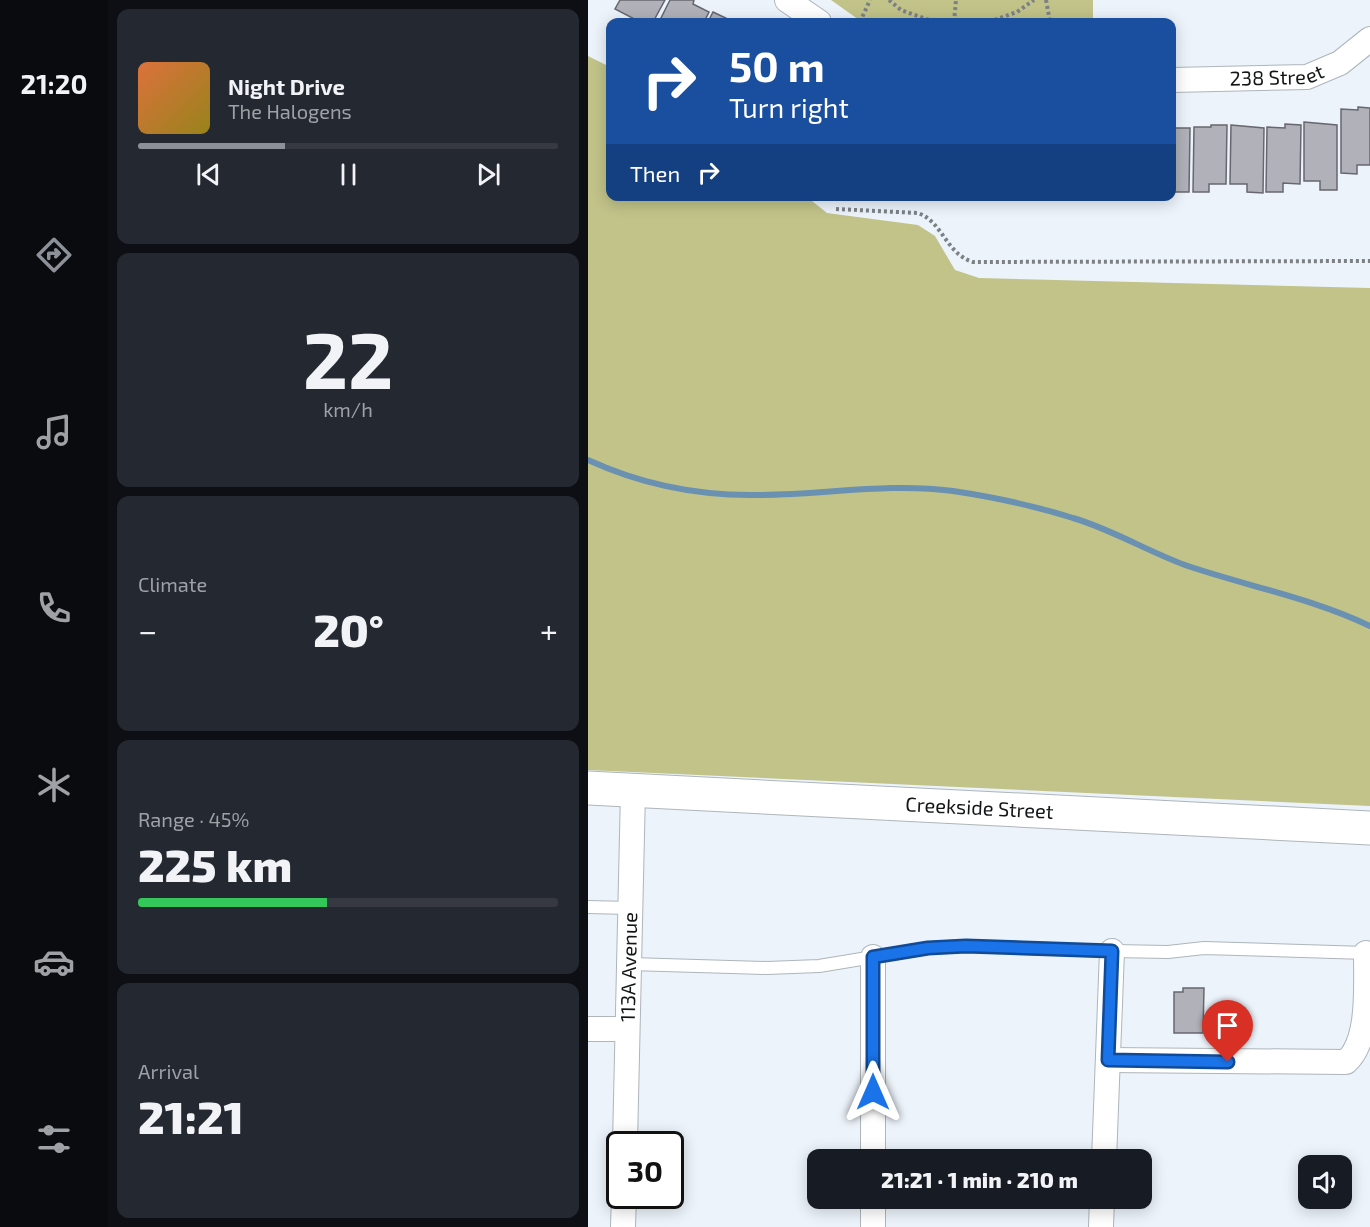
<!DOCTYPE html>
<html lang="en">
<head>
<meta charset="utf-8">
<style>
  body { margin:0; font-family:"Exo 2",sans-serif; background:#242831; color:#f1f3f6; height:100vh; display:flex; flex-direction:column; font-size:22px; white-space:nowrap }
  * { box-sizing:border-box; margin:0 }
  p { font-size:20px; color:#9ea1a6 }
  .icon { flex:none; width:33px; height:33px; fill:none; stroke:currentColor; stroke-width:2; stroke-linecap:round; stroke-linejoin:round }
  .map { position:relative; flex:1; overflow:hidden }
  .drawer { display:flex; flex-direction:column; gap:9px; padding:9px; background:#0d0f14; width:480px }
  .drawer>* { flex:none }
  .hud { position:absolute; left:18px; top:18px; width:570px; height:183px; border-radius:12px; box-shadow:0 3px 15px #0003; background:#1a4fa0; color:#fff; overflow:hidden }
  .fabs { position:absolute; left:710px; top:1155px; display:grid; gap:12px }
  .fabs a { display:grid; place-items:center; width:54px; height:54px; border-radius:12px; background:#171b24; box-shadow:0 3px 15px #0003; font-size:30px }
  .speed { position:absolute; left:18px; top:1131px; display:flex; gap:12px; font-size:30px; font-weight:700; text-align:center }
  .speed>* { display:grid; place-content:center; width:78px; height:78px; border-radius:50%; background:#171b24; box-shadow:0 3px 15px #0003; line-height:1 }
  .speed .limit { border:3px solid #111; border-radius:9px; background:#fff; color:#111 }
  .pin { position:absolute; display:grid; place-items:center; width:51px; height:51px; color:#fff; margin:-62px -26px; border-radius:50% 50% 50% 0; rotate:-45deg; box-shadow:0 0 6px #0007 }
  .pin .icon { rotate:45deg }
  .me { position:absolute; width:66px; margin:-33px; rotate:0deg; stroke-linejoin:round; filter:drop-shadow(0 0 4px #0008) }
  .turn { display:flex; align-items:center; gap:21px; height:126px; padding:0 24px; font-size:27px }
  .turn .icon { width:78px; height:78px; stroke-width:2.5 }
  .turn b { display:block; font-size:42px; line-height:51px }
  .then { display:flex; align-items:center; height:57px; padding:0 24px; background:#0003; gap:12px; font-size:22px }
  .big { font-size:45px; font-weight:800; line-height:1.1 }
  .drawer .tile { flex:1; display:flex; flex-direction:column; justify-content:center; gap:9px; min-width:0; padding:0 21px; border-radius:12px; background:#242831 }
  .drawer .dial { align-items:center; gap:0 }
  .dial b { font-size:78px; line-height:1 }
  .song { display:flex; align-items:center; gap:18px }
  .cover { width:72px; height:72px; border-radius:9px; background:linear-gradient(135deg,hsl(20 70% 55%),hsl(50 70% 35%)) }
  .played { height:6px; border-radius:3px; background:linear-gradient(90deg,#8c9099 35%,#363941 35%) }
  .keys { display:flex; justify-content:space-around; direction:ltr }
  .heat { display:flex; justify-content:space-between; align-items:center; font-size:33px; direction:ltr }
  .charge { height:9px; border-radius:4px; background:linear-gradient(90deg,#34c759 45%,#363941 0) }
  .trip { position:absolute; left:219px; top:1149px; width:345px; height:60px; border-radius:12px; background:#171b24; box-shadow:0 3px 15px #0003; font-weight:800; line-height:60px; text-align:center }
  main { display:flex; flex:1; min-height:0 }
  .tabs { display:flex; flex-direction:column; width:108px; justify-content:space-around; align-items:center; background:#090b0e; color:#9ea1a6 }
  .tabs .icon { width:42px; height:42px }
  .tabs .current { color:#8c9099 }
  .tabs b { font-size:27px; color:#f1f3f6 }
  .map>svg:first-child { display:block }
  .green { fill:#c1c389 }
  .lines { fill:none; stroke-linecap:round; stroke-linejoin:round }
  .stream { stroke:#6a91b2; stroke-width:6 }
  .building { fill:#b1b1b9; stroke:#68676f; stroke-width:1.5 }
  .lane-casing { stroke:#aeb5bb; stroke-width:14 }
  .street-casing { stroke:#aeb5bb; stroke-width:26 }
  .secondary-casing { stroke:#aeb5bb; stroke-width:35 }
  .path { stroke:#7c8185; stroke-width:4; stroke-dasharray:3 3; stroke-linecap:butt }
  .lane { stroke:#fff; stroke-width:12 }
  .street { stroke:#fff; stroke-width:24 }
  .secondary { stroke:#fff; stroke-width:33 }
  .route-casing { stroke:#114b97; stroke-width:15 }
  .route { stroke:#1a73e8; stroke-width:10 }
  .labels { text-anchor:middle; stroke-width:5; stroke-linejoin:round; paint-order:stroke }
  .street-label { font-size:20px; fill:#131517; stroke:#ecf3fa }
</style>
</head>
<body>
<main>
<nav class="tabs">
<b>21:20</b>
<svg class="icon current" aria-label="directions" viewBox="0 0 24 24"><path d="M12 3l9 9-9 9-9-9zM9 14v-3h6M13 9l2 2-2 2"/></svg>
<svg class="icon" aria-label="music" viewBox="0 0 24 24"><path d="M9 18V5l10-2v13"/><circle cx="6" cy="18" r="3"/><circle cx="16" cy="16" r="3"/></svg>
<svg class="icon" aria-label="phone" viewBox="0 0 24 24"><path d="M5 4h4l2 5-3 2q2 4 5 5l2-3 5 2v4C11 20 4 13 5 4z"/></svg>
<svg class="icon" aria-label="climate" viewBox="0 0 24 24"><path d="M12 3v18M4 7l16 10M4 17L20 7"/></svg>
<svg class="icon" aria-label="car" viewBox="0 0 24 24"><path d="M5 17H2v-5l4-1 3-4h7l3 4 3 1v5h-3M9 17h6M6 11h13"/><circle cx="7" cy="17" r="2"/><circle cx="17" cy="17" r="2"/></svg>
<svg class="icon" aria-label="filters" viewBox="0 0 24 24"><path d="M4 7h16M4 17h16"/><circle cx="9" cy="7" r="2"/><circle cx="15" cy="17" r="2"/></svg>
</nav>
<section class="drawer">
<div class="tile">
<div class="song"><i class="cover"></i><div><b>Night Drive</b><p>The Halogens</p></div></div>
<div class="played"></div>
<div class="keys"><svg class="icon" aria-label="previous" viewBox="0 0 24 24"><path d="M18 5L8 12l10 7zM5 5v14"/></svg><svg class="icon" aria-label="pause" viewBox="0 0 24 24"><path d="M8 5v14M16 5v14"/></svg><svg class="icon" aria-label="next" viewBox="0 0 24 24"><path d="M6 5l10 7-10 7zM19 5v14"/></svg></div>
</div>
<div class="tile dial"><b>22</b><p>km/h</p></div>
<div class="tile"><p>Climate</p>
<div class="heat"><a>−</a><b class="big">20°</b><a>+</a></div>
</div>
<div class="tile"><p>Range · 45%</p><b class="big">225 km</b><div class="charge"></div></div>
<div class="tile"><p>Arrival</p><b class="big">21:21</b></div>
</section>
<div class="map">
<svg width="782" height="1227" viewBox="0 0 782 1227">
  <rect width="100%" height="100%" fill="#ecf3fa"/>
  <g class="green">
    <polygon points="243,0 505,0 505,22 274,22"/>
    <polygon points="0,56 22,67 22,196 219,197 239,213 330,225 347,236 367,270 391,278 782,288 782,806 0,770"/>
  </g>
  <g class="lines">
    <path class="stream" d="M0 460C52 484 104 495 162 495 230 496 297 482 365 491 405 497 447 506 485 518 523 529 559 551 597 565 658 586 724 598 782 626"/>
  </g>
  <g class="building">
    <polygon points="32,0 77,0 65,22 52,22 27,9"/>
    <polygon points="82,0 106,0 105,4 121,12 116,22 71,22"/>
    <polygon points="125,12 146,22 120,22"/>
    <polygon points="770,107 782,108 782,165 769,165 769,174 753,173 753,109 770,110"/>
    <polygon points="716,122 749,125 749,190 732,190 732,181 716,181"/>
    <polygon points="584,124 585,128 602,128 601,192 585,192"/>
    <polygon points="697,124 713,125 712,184 695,183 695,192 678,192 679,127 697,128"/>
    <polygon points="623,125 639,125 638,184 621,184 621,192 605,192 606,127 623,127"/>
    <polygon points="643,125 676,128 675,193 659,192 659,184 642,184"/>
    <polygon points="595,988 616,988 615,1033 586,1033 586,992 595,992"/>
  </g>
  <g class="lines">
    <g class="lane-casing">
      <g id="lane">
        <polyline points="0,907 42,908"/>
        <polyline points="42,964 179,968 231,966 340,948 378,946 524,951 580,952 616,948 778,953"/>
      </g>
    </g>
    <g class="street-casing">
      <g id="street">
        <polyline points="199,0 231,22"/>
        <path id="s1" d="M584 80 719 77 752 63 782 39"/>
        <polyline points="285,957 285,1160"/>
        <polyline points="0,1029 39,1029"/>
        <path d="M520 1060 758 1062C782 1041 778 987 778 953"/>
        <path id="s2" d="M37 1144 45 790"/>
        <polyline points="516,1160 524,951"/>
        <polyline points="285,1198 285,1227"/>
        <polyline points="35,1227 36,1196"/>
        <polyline points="513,1227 514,1198"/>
      </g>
    </g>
    <g class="secondary-casing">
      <g id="secondary">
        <path id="s3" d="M0 788 782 828"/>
      </g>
    </g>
    <g class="path">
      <polyline points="301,0 313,10 347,22"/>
      <polyline points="458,0 462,22"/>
      <polyline points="272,22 282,0"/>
      <polyline points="366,22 368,0"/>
      <polyline points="401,22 429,12 446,0"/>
      <path d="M248 209 330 213C355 222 358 254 385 262L782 261"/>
    </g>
    <use href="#lane" class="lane"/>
    <use href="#street" class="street"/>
    <use href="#secondary" class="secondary"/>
  </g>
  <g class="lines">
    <g class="route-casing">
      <polyline id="route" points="285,1092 285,957 340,948 378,946 524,951 520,1060 640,1062"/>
    </g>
    <use href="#route" class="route"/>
  </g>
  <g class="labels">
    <g class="street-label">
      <text dy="7" stroke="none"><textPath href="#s1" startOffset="105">238 Street</textPath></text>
      <text dy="7" stroke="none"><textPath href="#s3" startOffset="392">Creekside Street</textPath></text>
      <text dy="7" stroke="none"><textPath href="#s2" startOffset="177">113A Avenue</textPath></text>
    </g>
  </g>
</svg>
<div class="fabs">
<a><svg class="icon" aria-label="sound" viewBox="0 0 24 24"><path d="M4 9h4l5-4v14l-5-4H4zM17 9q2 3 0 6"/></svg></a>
</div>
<div class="speed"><div class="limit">30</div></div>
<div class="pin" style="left:640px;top:1062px;background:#d93025"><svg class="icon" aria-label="arrive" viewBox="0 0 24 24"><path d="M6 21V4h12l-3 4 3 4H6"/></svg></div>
<svg class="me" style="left:285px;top:1092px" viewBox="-20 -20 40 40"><path d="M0-17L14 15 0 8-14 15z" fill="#1a73e8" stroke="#fff" stroke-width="4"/></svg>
<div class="trip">21:21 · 1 min · 210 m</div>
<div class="hud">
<div class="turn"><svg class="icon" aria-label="right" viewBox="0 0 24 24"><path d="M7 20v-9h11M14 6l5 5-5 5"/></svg><div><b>50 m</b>Turn right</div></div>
<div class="then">Then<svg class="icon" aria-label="right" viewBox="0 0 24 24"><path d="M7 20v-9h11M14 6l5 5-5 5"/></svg></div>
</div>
</div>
</main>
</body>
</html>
